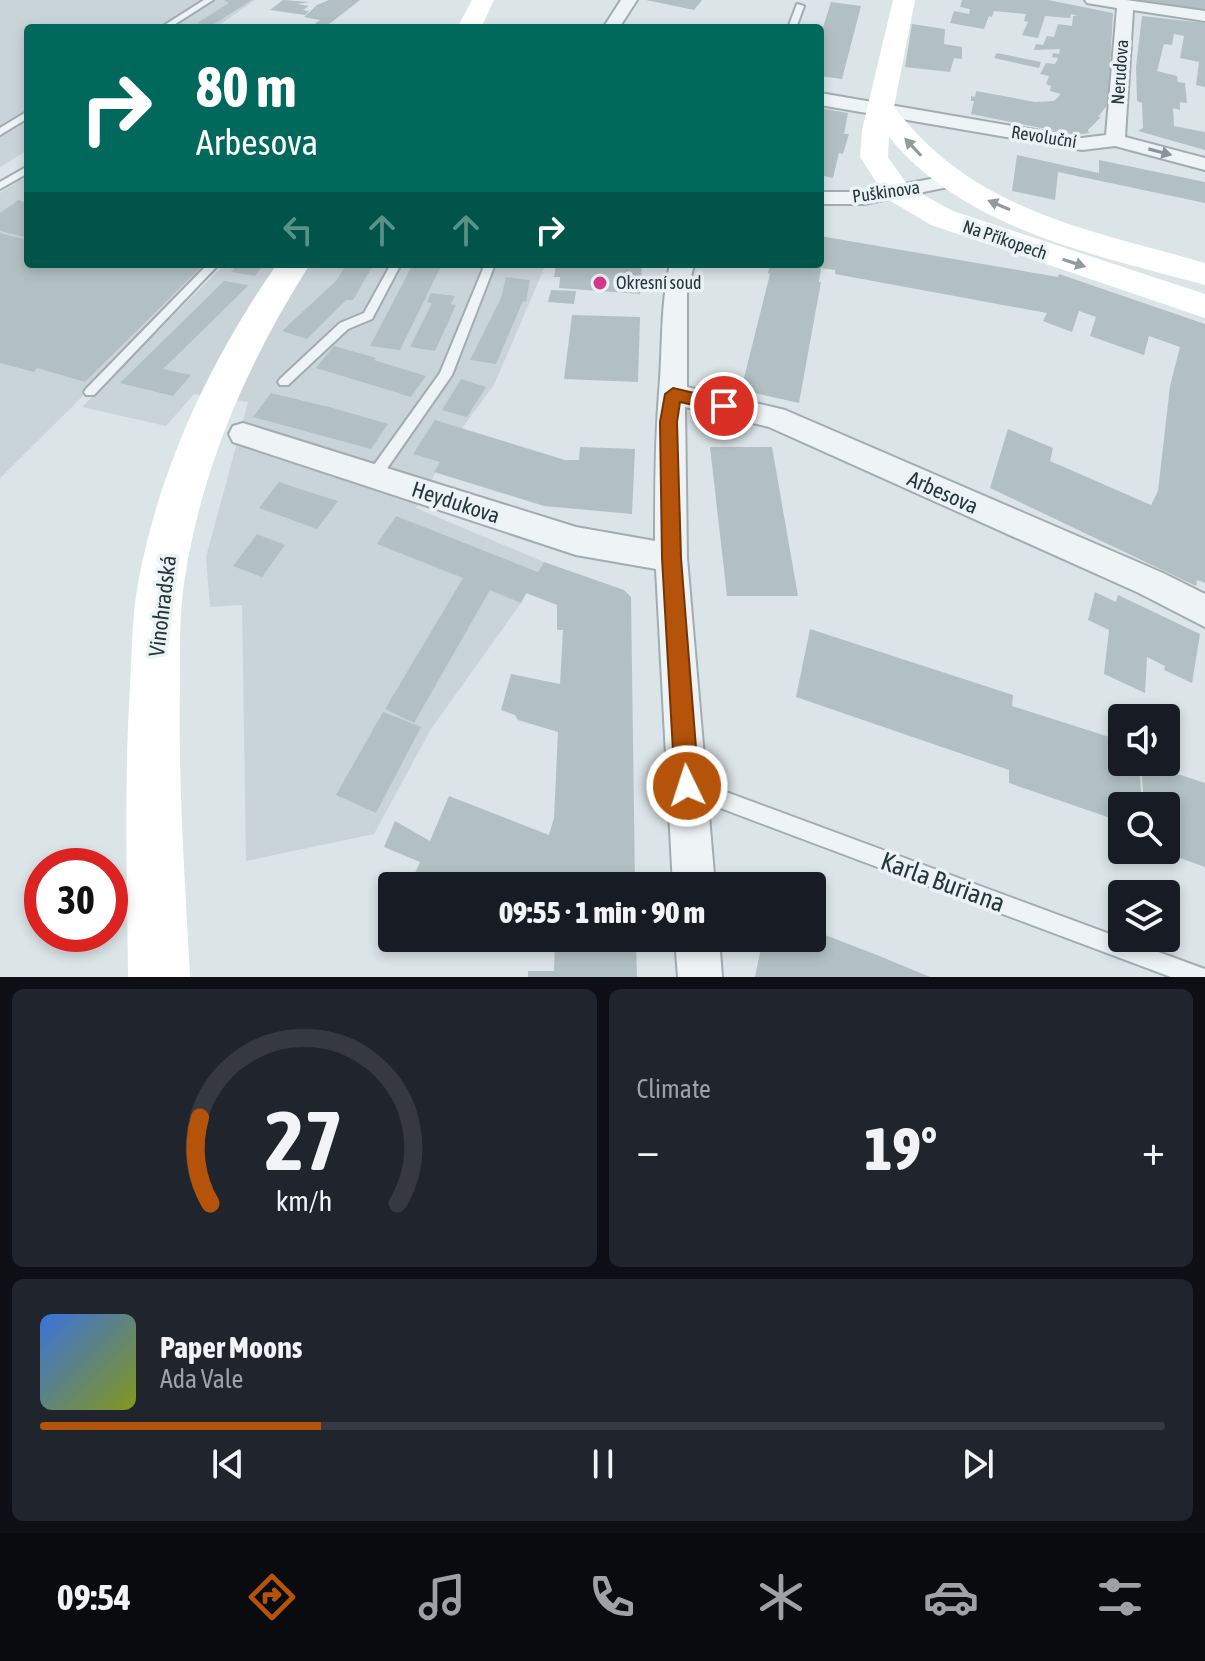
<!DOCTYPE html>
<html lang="en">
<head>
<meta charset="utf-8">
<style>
  body { margin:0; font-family:"Asap Condensed",sans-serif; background:#20242c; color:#f1f3f6; height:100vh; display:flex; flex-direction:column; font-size:30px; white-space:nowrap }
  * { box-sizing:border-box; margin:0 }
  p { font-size:26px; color:#9ea1a6 }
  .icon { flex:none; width:44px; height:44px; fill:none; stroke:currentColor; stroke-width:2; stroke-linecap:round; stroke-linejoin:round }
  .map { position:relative; height:977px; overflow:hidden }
  .sheet { display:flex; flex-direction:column; gap:12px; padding:12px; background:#0d0f14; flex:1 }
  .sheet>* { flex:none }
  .hud { position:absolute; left:24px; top:24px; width:800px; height:244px; border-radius:8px; box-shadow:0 4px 12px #0003; background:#00695c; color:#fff; overflow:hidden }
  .buttons { position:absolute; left:1108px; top:704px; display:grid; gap:16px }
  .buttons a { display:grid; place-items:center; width:72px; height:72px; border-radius:8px; background:#171b24; box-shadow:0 4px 12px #0003; font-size:40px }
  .speed { position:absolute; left:24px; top:848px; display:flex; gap:16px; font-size:40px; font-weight:700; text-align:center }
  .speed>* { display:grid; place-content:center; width:104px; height:104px; border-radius:50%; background:#171b24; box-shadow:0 4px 12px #0003; line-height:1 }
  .speed .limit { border:12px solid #d22; background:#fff; color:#111 }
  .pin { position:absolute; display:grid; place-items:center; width:68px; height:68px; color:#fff; margin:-34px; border:4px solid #fff; border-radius:50%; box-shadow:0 2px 8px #0007 }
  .me { position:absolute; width:88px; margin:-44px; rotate:356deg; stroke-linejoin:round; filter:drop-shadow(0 0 6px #0008) }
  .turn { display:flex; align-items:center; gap:28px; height:168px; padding:0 40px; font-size:36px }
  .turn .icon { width:104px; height:104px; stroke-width:2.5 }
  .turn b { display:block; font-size:56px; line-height:68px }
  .lanes { display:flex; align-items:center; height:76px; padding:0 40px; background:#0003; justify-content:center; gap:40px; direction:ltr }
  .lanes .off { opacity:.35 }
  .big { font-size:60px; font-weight:800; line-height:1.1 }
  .sheet .tile { flex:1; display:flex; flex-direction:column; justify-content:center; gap:12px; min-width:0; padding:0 28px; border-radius:12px; background:#20242c }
  .sheet .dial { align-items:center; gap:0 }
  .dial svg { height:208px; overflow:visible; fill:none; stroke:#363941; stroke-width:7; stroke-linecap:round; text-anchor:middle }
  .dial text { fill:#f1f3f6; stroke:none }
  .song { display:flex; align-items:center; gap:24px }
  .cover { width:96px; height:96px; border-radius:12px; background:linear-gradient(135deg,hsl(220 70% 55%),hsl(70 70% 35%)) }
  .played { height:8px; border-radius:4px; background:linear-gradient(90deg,#b45309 25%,#363941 25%) }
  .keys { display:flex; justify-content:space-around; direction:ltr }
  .heat { display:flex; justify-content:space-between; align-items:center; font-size:44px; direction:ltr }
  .sheet .tiles { flex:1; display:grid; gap:12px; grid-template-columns:1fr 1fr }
  .tile:last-child { grid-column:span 2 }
  .trip { position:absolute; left:378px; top:872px; width:448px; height:80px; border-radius:8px; background:#171b24; box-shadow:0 4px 12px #0003; font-weight:800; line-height:80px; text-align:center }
  .dock { display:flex; height:128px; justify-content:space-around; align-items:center; background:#090b0e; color:#9ea1a6 }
  .dock .icon { width:56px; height:56px }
  .dock .selected { color:#b45309 }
  .dock b { font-size:36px; color:#f1f3f6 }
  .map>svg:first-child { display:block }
  .built { fill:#c9d4d9 }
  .building { fill:#b2c0c4 }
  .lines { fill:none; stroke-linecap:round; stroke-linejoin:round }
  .lane-casing { stroke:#a1adb1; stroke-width:4 }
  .street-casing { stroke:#a1adb1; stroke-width:4 }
  .lane { fill:#eef3f5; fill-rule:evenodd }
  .street { fill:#eef3f5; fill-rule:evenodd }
  .secondary { fill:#fff; fill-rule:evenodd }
  .oneway { fill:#929b9e }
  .oneway2 { fill:#8a9599 }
  .route { fill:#b45309; stroke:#753606; stroke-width:2 }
  .poi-dot { fill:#d4388d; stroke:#ebf3f4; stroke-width:3 }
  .labels { text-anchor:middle; stroke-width:7; stroke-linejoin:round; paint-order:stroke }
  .far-street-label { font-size:18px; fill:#25373d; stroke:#ebf3f4 }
  .far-poi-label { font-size:18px; fill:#25373d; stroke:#ebf3f4; text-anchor:start }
  .street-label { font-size:22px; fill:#25373d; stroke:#ebf3f4 }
  .near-street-label { font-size:26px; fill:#25373d; stroke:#ebf3f4 }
</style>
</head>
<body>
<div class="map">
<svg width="1205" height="977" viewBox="0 0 1205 977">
  <rect width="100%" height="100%" fill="#dbe4e7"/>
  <g class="built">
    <polygon points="0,0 255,0 215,28 28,28 28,150 0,167"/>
    <polygon points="28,175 28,264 207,264 73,406 0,478 0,193"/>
    <polygon points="225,264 546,264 494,385 454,439 416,508 544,562 521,603 431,729 374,834 246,861 242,605 210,607 206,557 248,402 194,394 166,426 82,407"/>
  </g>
  <g class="building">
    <polygon points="224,0 252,0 211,26 197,23 229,3"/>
    <polygon points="283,0 310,2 297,4 309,6 303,10 309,11 305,15 270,10"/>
    <polygon points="329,0 360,0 324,28 309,28 320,20 304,17 317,5"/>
    <polygon points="646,0 702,0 694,10"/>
    <polygon points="962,0 1048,0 1113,13 1108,104 1098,117 1101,117 1088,130 1089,133 1076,135 971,114 974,101 971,101 971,96 975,97 976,91 1035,102 1054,101 1061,94 1050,91 1051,86 1046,84 1049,76 1040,74 1046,63 1055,64 1058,58 1052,57 1053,53 1059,54 1060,49 1034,50 1036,44 1043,45 1047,36 1054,37 1058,24 1072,26 1073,16 1078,16 1071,14 1070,18 1045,16 1038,38 1022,35 1028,22 1024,21 1026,14 994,11 992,17 989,16 984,29 950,23 954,11 969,14 970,9 960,7"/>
    <polygon points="1132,0 1205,0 1205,11 1132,2"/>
    <polygon points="831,2 861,6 842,79 820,76 820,37"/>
    <polygon points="1142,16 1205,23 1205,87 1196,85 1199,62 1180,58 1184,36 1174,34 1172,45 1164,44 1157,71 1177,76 1178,82 1185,83 1187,103 1180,102 1180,110 1173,108 1174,126 1205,132 1205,150 1138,131 1143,128 1142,103 1137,101 1136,67"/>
    <polygon points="912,24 945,29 944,44 962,47 962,59 954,58 950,72 905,67"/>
    <polygon points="997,53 1041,62 1039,68 994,58"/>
    <polygon points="820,108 848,113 844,134 849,134 843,154 839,153 833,178 820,175"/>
    <polygon points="1017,155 1099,173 1099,160 1205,182 1205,203 1058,172 1055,200 1012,191"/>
    <polygon points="18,200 28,203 28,238 0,231 0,213"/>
    <polygon points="0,233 28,240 28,264 133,264 148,268 152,264 204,264 85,382 37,368 34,372 0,363"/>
    <polygon points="820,236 1058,277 1059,274 1205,324 1205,583 1197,580 1196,586 990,488 1008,429 1053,448 1050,461 1151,505 1158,491 1170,386 1180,347 1149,336 1144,355 1090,336 1096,317 1079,311 1072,332 1043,321 1047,313 835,274 835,270 821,268 819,282 821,282 799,403 741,390 770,274 768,273 770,264 820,264"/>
    <polygon points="237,264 264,264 255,276 231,272"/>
    <polygon points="346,264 374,264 353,300 346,300 307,339 282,331 337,280"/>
    <polygon points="413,264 442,264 400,350 370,346"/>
    <polygon points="556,264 642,264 640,294 559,288 560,277 554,277"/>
    <polygon points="506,277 530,280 526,302 523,301 496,364 470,360 501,298"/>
    <polygon points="224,281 249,285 163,369 191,375 173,396 120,383"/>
    <polygon points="551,290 576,291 574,304 548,302"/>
    <polygon points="431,293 455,296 451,304 456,305 435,351 410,347 432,303 427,302"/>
    <polygon points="572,315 640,317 638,382 564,379"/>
    <polygon points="334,346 376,358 374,360 426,376 411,397 316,368"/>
    <polygon points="461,379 486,387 467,417 442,410"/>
    <polygon points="271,393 333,408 388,424 371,449 253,417"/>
    <polygon points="435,420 565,460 579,460 580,447 635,449 632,514 544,506 434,472 440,462 413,454"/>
    <polygon points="710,447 772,447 798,596 727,596"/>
    <polygon points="279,482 306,491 338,501 317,529 259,508"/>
    <polygon points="396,516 538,572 544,562 624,590 631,597 635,886 541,886 520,878 518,886 409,886 420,862 384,847 395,821 430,841 449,796 549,835 554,818 558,732 518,720 515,715 501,710 511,674 560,684 563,630 557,630 557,605 526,593 521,603 490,590 414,723 385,709 463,578 377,544"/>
    <polygon points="257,534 285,545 262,577 233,566"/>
    <polygon points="1095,592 1116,602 1118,595 1200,634 1192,683 1164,670 1165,666 1147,657 1145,693 1104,674 1109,630 1088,620"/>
    <polygon points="810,629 1013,695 1012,706 1122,741 1122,762 1139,762 1142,806 1122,806 1122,822 1009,783 1009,770 796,697"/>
    <polygon points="383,712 421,727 376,813 336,795"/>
    <polygon points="1141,762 1205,783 1205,867 1158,850 1166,850 1166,806 1144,806"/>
    <polygon points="812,930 877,955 930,977 755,977 763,938 812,938"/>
    <polygon points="555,938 636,938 637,977 528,977 528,971 554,971"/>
  </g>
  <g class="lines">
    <g class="lane-casing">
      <g id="lane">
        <polygon points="204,0 213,0 169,28 160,28"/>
        <polygon points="797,4 804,6 796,28 788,28"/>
        <polygon points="28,111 28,118 0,135 0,128"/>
        <polygon points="28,166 28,173 0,189 0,182"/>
        <polygon points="208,264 219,264 94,395 86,395 84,392 86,389"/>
        <polygon points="391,264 401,264 372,319 348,329 288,385 280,385 278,382 280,379 340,323 364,313"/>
        <polygon points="485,264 495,264 452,375 379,480 369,480 367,476 369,472 440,373"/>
        <polygon points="691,779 1199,967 1205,969 1205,977 1171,977 691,797 685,794 682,788 685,782"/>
      </g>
    </g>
    <g class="street-casing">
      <g id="street">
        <polygon points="621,0 637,0 619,28 603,28"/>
        <polygon points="1085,0 1126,0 1205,11 1205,21 1133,10 1125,137 1205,158 1205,170 1115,146 1082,150 820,105 820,93 1082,138 1106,135 1117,8 1087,3"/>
        <polygon points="951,175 961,181 958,185 864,204 820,204 820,192 864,192"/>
        <path d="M670 264H694L687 294V387L785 410 1163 573 1205 594V627L1139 593 769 427 685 407 687 558 715 886H673L656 569 576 555 233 442 229 434 233 426 243 423 576 527 655 541C655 491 655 442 659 393 663 349 660 307 670 264Z"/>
        <polygon points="675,938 719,938 722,977 678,977"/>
      </g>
    </g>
    <use href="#lane" class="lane"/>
    <use href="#street" class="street"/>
    <g class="secondary">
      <polygon points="472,0 494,0 481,28 457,28"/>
      <path d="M893 0H915L894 107C975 212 1084 228 1205 263V285C1095 255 964 229 889 137L888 157 909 187 953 211 1205 294V318L931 225 887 199 860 157 862 130Z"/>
      <path d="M277 264H310C249 360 203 463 185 577 179 613 180 650 180 686 178 783 185 880 190 977H128C127 880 124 783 130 686 132 650 132 613 139 578 161 464 211 359 277 264Z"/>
    </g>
  </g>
  <defs><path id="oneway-solid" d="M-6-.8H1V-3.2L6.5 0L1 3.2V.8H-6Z" transform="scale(2)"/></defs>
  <g class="oneway">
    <use href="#oneway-solid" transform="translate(913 147) rotate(-133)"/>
    <use href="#oneway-solid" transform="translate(999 205) rotate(-157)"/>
    <use href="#oneway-solid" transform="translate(1074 263) rotate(18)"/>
  </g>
  <use class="oneway2" href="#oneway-solid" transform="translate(1160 152) rotate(15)"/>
  <polygon class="route" points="673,388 724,400 733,406 724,412 680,402 677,422 681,558 699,786 696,795 687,798 679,795 675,786 662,558 660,422 665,394"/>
  <circle class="poi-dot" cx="600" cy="283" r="8"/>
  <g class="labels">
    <g class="far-street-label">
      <text transform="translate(1120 72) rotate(-86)" y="6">Nerudova</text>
      <text transform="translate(1044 137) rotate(9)" y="6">Revoluční</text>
      <text transform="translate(886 192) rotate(-8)" y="6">Puškinova</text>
      <text transform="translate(1005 240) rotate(19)" y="6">Na Příkopech</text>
    </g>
    <g class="far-poi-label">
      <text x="616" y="289">Okresní soud</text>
    </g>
    <g class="street-label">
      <text transform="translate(943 492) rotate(24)" y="8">Arbesova</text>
      <text transform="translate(456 502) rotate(18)" y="8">Heydukova</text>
      <text transform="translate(162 606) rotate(-83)" y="8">Vinohradská</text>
    </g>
    <g class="near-street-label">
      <text transform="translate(943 882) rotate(20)" y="9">Karla Buriana</text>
    </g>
  </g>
</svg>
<div class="buttons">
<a><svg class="icon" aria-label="sound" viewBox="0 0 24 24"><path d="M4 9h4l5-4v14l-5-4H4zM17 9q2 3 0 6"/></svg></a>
<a><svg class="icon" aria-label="search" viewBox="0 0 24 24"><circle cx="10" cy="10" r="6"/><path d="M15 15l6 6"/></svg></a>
<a><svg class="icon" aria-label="layers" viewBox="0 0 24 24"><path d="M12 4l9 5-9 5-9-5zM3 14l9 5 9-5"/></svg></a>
</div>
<div class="speed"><div class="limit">30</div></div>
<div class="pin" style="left:724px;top:406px;background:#d93025"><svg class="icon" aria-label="arrive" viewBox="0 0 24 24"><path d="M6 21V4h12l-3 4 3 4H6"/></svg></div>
<svg class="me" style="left:687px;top:786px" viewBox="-20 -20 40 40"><circle r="17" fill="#b45309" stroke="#fff" stroke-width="3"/><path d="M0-11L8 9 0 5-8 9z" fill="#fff"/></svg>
<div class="trip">09:55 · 1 min · 90 m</div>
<div class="hud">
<div class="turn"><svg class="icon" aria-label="right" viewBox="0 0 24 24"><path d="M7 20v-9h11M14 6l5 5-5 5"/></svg><div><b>80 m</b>Arbesova</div></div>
<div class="lanes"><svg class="icon off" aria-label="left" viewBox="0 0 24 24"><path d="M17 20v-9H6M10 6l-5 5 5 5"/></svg><svg class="icon off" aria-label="ahead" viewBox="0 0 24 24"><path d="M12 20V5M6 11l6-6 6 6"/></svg><svg class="icon off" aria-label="ahead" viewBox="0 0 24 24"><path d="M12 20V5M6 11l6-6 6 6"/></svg><svg class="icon" aria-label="right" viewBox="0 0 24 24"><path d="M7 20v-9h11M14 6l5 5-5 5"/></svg></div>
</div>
</div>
<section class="sheet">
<div class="tiles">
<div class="tile dial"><svg viewBox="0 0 100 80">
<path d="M14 69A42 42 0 1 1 86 69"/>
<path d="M14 69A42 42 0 0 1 10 36" stroke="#b45309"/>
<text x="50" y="56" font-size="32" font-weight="700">27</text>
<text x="50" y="72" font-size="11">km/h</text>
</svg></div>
<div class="tile"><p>Climate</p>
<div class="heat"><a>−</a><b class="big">19°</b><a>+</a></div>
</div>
<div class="tile">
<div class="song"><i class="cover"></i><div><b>Paper Moons</b><p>Ada Vale</p></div></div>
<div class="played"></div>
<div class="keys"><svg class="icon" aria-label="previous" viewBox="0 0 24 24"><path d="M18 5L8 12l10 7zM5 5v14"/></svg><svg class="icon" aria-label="pause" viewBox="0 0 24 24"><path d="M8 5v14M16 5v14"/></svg><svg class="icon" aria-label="next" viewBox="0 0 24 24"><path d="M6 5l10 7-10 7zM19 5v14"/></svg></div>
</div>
</div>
</section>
<nav class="dock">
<b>09:54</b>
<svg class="icon selected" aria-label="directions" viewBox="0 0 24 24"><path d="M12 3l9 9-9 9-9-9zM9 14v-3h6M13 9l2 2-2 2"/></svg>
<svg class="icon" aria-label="music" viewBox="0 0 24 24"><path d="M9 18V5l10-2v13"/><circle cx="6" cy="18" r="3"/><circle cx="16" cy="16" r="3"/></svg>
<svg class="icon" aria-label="phone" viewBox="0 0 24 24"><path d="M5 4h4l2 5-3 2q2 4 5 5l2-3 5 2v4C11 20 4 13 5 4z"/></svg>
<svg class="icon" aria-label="climate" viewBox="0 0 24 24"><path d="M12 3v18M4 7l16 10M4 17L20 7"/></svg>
<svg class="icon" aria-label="car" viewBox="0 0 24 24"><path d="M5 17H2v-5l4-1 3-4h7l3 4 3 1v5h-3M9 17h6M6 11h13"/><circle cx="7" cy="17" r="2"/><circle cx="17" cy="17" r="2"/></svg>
<svg class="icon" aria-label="filters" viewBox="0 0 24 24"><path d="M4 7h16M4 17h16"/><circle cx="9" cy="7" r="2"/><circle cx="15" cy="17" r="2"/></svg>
</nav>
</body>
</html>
